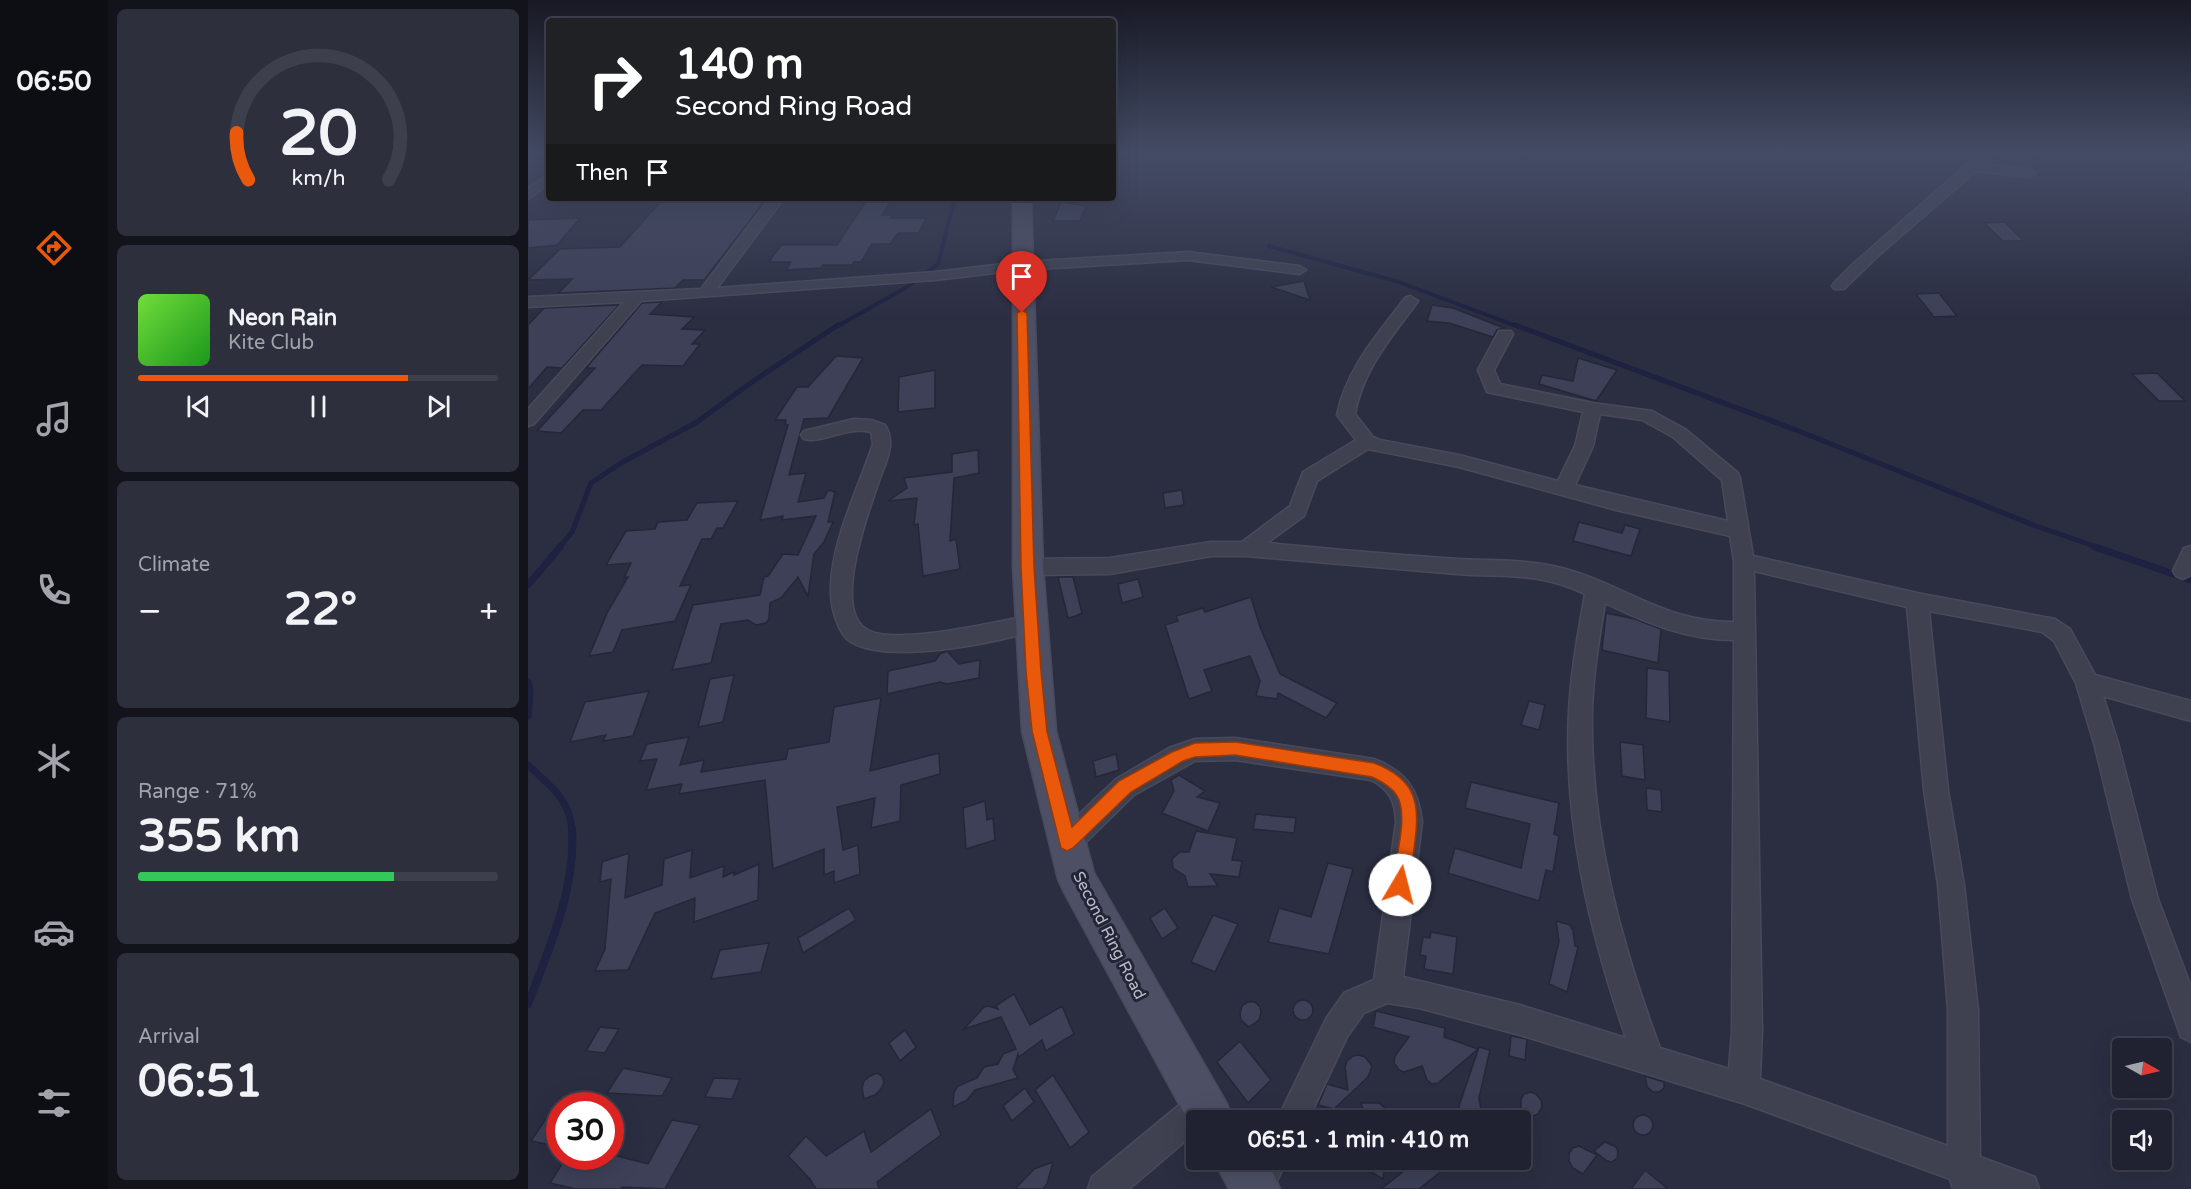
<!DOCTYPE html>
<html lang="en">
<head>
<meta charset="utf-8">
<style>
  body { margin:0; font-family:"Varela Round",sans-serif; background:#2d2f3d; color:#f1f3f6; height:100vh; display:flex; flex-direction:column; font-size:22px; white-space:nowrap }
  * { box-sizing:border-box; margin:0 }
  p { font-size:20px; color:#a2a4ab }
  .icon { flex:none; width:33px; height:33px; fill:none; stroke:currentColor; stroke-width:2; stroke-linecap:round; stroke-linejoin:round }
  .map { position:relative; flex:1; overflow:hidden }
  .side { display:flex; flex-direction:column; gap:9px; padding:9px; background:#12131b; width:420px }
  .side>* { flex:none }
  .top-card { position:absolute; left:18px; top:18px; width:570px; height:183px; border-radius:6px; box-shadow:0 6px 24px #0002,0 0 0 2px #3d3f4d; background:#202124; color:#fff; overflow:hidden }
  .needle { width:39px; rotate:98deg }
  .fabs { position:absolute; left:1584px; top:1038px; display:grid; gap:12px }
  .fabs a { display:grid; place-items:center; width:60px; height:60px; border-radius:6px; background:#202231; box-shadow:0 6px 24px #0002,0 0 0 2px #3d3f4d; font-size:30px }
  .speed { position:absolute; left:18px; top:1092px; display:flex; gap:12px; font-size:30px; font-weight:700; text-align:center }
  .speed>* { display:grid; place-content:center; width:78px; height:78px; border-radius:50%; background:#202231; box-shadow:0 6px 24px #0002,0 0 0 2px #3d3f4d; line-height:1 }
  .speed .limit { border:9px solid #d22; background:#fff; color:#111 }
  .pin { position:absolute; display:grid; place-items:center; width:51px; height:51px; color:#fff; margin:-62px -26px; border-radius:50% 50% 50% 0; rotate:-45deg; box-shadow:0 0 6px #0007 }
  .pin .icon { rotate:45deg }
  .me { position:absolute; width:66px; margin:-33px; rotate:8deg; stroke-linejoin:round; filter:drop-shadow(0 0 4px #0008) }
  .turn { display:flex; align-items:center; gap:21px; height:126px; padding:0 30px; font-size:27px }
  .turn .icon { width:78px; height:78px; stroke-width:2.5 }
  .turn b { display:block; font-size:42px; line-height:51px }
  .then { display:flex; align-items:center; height:57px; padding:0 30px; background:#0003; gap:12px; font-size:22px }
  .big { font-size:45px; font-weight:800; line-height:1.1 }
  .side .tile { flex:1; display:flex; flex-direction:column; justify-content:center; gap:9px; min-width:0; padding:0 21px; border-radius:9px; background:#2d2f3d }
  .side .dial { align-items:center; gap:0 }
  .dial svg { height:156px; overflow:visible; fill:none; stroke:#3d3f4d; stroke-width:7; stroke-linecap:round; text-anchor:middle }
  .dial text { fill:#f1f3f6; stroke:none }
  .song { display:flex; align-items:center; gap:18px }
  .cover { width:72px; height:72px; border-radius:9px; background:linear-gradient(135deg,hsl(100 70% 55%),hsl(120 70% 35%)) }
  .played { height:6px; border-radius:3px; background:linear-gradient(90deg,#ea580c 75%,#3d3f4d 75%) }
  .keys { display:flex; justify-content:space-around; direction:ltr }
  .heat { display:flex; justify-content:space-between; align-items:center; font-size:33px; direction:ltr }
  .charge { height:9px; border-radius:4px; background:linear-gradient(90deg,#34c759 71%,#3d3f4d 0) }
  .trip { position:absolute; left:658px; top:1110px; width:345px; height:60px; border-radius:6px; background:#202231; box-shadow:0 6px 24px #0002,0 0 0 2px #3d3f4d; font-weight:800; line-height:60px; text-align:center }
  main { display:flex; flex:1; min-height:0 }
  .tabs { display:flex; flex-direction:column; width:108px; justify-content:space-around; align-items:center; background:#0d0e14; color:#a2a4ab }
  .tabs .icon { width:42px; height:42px }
  .tabs .on { color:#ea580c }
  .tabs b { font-size:27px; color:#f1f3f6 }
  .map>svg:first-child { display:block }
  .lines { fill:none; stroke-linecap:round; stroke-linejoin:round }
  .stream-far3 { stroke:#1e213f; stroke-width:4 }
  .stream-far2 { stroke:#1e213f; stroke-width:5 }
  .stream-far1 { stroke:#1e213f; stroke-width:7 }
  .stream { stroke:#1e213f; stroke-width:8 }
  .building { fill:#3d4057; stroke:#252739; stroke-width:1.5 }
  .street-casing { stroke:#484a5b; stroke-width:3 }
  .secondary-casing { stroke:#484a5b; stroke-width:3 }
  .street { fill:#3f4151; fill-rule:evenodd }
  .secondary { fill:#4d4f64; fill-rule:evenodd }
  .route { fill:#ea580c; stroke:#983908; stroke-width:1.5 }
  .labels { text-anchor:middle; stroke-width:6; stroke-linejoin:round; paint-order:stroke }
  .street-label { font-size:16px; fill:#bcbdcb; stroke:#232537 }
</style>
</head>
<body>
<main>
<nav class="tabs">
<b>06:50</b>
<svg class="icon on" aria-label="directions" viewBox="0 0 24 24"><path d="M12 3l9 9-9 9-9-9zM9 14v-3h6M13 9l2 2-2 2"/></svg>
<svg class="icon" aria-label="music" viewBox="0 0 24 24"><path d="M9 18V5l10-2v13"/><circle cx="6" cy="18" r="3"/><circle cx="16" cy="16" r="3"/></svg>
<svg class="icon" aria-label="phone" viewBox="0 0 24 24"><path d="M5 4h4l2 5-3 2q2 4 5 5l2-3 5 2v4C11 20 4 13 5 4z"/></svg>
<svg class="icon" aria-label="climate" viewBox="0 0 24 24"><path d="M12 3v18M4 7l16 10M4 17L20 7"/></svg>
<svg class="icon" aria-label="car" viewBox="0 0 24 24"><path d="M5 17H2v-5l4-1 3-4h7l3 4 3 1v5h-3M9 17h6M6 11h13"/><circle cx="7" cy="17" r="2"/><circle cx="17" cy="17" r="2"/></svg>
<svg class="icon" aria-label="filters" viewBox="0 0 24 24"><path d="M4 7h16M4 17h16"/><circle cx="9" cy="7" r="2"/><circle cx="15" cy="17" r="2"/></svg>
</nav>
<section class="side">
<div class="tile dial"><svg viewBox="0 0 100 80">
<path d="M14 69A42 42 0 1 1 86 69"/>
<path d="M14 69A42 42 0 0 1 8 45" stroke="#ea580c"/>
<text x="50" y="56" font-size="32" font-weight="700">20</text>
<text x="50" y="72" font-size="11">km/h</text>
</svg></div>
<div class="tile">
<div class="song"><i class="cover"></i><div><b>Neon Rain</b><p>Kite Club</p></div></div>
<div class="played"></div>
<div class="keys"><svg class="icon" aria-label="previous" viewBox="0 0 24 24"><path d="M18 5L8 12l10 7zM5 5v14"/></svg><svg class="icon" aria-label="pause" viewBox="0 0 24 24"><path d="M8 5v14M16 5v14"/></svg><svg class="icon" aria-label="next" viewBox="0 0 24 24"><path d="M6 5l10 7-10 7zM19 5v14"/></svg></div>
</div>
<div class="tile"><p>Climate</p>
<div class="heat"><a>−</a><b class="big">22°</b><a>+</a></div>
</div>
<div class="tile"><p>Range · 71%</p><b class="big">355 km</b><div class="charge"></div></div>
<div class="tile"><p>Arrival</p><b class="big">06:51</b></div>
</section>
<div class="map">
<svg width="1663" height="1189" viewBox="0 0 1663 1189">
  <rect width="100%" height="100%" fill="#2b2d41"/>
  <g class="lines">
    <g class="stream-far3">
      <polyline points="741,246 871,282 991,327"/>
      <polyline points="308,327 377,288 410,264 427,198"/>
    </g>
    <g class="stream-far2">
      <polyline points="987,325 1268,430 1508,526 1572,548"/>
      <polyline points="31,548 44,532 63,483 93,463 169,422 224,382 310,325"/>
    </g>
    <g class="stream-far1">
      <polyline points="1567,547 1663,580"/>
      <polyline points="0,585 32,547"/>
      <polyline points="0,682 2,690 0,716"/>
      <path d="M0 765C21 785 42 799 44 830"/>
    </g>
    <path class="stream" d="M0 1004C21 949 48 889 44 829"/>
  </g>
  <g class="building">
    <polygon points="136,198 239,198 176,280 155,280 147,288 31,293 44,279 0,280 32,249 92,247"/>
    <polygon points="340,198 365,198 354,215 365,215 363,218 398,218 391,233 370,233 362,244 344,244 333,262 326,262 324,265 295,265 293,268 258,270 263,262 241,262 253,245 309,245"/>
    <polygon points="533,202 558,206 552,221 525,221"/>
    <polygon points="52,218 29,245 0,248 0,220"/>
    <polygon points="1477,222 1496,241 1475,241 1456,223"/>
    <polygon points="776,281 782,300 743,287"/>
    <polygon points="1411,293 1429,316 1406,317 1388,294"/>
    <polygon points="134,302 122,314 166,317 154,329 177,330 164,344 172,344 155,366 114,365 73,410 55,410 33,433 9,431 67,368 58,368 114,303"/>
    <polygon points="91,305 34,368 19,367 0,389 0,325 16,308"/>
    <polygon points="904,305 925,308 976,328 969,330 965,337 921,323 899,321"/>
    <polygon points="308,356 335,358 300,418 276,419 261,475 278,473 270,502 296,498 300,490 307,492 300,522 305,522 296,542 286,554 280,596 270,577 253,598 242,603 241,619 238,623 228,625 220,620 193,624 183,663 144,670 165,605 232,595 236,577 240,576 255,554 270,555 288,516 254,520 255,516 232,520 260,425 257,424 258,420 247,420 269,387 280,387"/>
    <polygon points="1050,358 1089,370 1068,401 1011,384 1014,375 1045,381"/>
    <polygon points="407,370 407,408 370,412 371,377"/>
    <polygon points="1629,373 1657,401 1631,401 1604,374"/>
    <polygon points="450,450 451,473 426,478 422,541 428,539 432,569 395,576 390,524 386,525 389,498 360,501 379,488 376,478 424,472 424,454"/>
    <polygon points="654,490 656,505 637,508 635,493"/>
    <polygon points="210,501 195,528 189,528 183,539 174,539 152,586 163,585 147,621 94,630 85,652 61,656 80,611 100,577 96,578 103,563 78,565 98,531 127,529 130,522 159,520 169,503"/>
    <polygon points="1051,522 1094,533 1097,525 1112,529 1103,556 1045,541"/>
    <polygon points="530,577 545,577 554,613 548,616 540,618"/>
    <polygon points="610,579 615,597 594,603 590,584"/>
    <polygon points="723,597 732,627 752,674 809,703 798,718 750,693 749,699 728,696 732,681 722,656 676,670 684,691 661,699 637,625 650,621 648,616 675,608 677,612"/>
    <polygon points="1078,613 1107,619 1133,629 1130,663 1074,650"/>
    <polygon points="419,651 431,664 452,660 451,678 419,684 412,682 359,694 360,671 407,661 412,654"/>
    <polygon points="1119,668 1141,671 1142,722 1118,718"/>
    <polygon points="206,675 195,722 170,727 182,679"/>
    <polygon points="121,691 105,736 75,741 78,735 42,742 57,702"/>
    <polygon points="353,698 342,771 411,753 412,774 373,785 372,821 343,828 347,798 309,807 315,850 330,845 332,874 306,883 306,871 296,875 296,849 245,869 237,780 151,794 154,784 118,790 129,759 112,761 119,744 161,737 152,765 176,760 173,772 258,759 260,749 301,742 306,707"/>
    <polygon points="1001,701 1017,705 1011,730 993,725"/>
    <polygon points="1092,742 1115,745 1117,780 1094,776"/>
    <polygon points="588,754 591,770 568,777 565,761"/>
    <polygon points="651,775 677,791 669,797 692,803 680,831 634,813 646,791 643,780"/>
    <polygon points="943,782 1031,803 1026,834 1031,836 1025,872 1018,870 1011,901 920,873 927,848 993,868 1002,824 937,808"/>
    <polygon points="1118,788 1133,790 1134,812 1119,810"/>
    <polygon points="457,801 459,820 465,818 467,840 438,849 435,808"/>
    <polygon points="728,814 768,818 766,833 725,829"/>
    <polygon points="668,831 709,838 704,860 714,861 711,877 682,874 690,886 660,887 657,876 645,868 644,859 652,852 661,852"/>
    <polygon points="164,850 162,878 196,866 195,877 206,872 206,875 231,864 230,900 166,922 167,898 127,913 100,970 67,971 77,949 83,879 72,882 74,862 101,853 97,898 134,885 136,859"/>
    <polygon points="800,863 825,869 801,954 740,942 751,908 783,917"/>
    <polygon points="321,908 328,920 275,953 270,938"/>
    <polygon points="637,908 650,928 634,939 622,918"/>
    <polygon points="685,915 710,924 687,972 663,962"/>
    <polygon points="1028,921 1042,925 1045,930 1047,946 1050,947 1039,992 1021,984 1031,941"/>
    <polygon points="903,932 929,937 925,974 896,969 898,956 892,955 895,937 902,938"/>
    <polygon points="241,943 233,972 183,979 192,950"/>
    <polygon points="486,994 502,1025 534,1006 546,1034 518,1051 514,1040 491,1057 490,1054 485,1070 490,1078 447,1090 439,1100 425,1107 426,1092 430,1086 449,1078 456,1067 470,1064 475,1054 488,1049 473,1017 436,1029 456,1007 461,1006 470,1009 468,1006"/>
    <circle cx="775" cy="1010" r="10"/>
    <polygon points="720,1002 727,1002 732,1007 733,1013 731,1020 721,1027 713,1020 712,1013 714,1006"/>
    <polygon points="848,1011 917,1028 916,1037 950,1049 910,1083 904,1084 899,1080 894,1066 876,1072 871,1070 866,1063 867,1056 881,1037 845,1027"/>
    <polygon points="72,1027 91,1029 77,1053 58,1051"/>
    <polygon points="377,1030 388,1047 372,1061 361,1043"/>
    <polygon points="983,1036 999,1039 997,1060 981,1056"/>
    <polygon points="712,1041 743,1080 720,1103 689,1062"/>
    <polygon points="951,1047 962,1050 951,1098 955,1120 939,1120 933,1114 931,1106"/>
    <polygon points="831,1055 837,1057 844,1066 840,1077 806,1109 790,1105 799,1084 820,1090 817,1067 819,1061 825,1056"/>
    <polygon points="95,1068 144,1078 134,1096 79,1093"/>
    <polygon points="349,1073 354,1076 356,1082 353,1089 347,1095 336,1099 334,1088 336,1081 342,1076"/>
    <polygon points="525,1075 561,1132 542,1148 507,1090"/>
    <polygon points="1117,1076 1136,1082 1136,1088 1131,1092 1125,1092 1119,1087"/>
    <polygon points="186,1078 212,1079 204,1099 177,1097"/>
    <polygon points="497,1088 506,1102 484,1121 475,1106"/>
    <polygon points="1002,1092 1008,1094 1013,1100 1014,1107 1010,1114 993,1121 993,1099 996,1094"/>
    <polygon points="32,1098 32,1147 3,1141"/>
    <polygon points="833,1103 851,1103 857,1108 861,1120 838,1120"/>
    <polygon points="403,1109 413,1135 349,1182 351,1189 288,1189 282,1179 260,1156 278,1136 298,1156 336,1131 343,1152"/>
    <circle cx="1115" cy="1125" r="10"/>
    <polygon points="144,1120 172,1125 137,1189 94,1187 93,1189 48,1189 22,1183 39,1156 89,1156 120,1164"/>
    <polygon points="1077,1142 1088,1147 1090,1152 1089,1158 1084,1162 1079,1161 1066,1151"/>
    <polygon points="1051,1146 1069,1155 1055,1174 1045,1168 1041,1161 1041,1153 1045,1148"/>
    <polygon points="823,1160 857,1160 855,1179"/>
    <polygon points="890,1160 927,1160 891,1189 853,1189"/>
    <polygon points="525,1162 519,1184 515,1189 487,1189 506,1169"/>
    <polygon points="1117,1170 1140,1189 1103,1189"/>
  </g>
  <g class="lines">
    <g class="street-casing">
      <g id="street">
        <polygon points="1453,152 1466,152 1455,164 1502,169 1508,173 1502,177 1448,171 1352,254 1316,289 1306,289 1304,286 1306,283 1324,265"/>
        <polygon points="21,174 21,184 0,199 0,188"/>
        <polygon points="242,198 256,198 189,288 407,272 493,262 660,252 771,266 778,270 771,274 660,260 493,270 407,280 113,301 6,424 0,426 0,409 96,302 0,307 0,297 173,289"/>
        <path d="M882 296 890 301C864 337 835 369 827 414L845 437 852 440 931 455 1030 481 1047 446 1055 412 959 392 950 370 971 331H983L985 334 966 370 972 384 1065 403 1124 411 1157 429 1210 473 1212 478 1225 556 1389 593 1527 619 1542 629 1567 675 1663 701V721L1575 696 1590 743 1630 899 1663 987V1042L1653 1037 1604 899 1566 743 1548 683 1526 641 1514 632 1401 611 1420 790 1436 885 1450 1010 1452 1157 1507 1177 1511 1189H1425L1422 1179 1217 1104 992 1035 891 1008 859 1003 836 1013 819 1037 780 1120H749L799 1017 816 993 846 980 868 822C867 801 862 790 843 780L707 760 667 761 606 795 548 852 539 855 530 852 526 843 530 834 588 779 641 748 667 739 707 738 846 759C877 771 891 789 894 822L875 977 992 1005 1098 1038C1062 933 1035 823 1041 711 1043 672 1050 633 1057 594 1008 571 978 578 928 574 858 568 788 562 718 556H683L582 574 500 575 493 572 490 567 493 562 500 559 582 558 683 542H714L762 506 775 472 828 440 809 415C818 369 849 335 877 298ZM1072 414 1114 420 1145 437 1194 480 1200 521 1047 485 1065 446ZM840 449 931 467 1088 510 1202 536 1206 561V622C1131 622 1092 580 1025 566 993 559 962 561 930 559 866 555 803 549 739 543L776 516 789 481ZM1226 571 1379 607 1396 790 1410 885 1420 1010V1146L1232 1079 1234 1031ZM1077 603C1118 623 1159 640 1206 640L1204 1031 1201 1069 1132 1048C1092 940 1062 828 1064 712 1065 676 1071 639 1077 603Z"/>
        <path d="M326 419 343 420 357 425C369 443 357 464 351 481 341 511 304 607 338 629 365 647 471 621 504 615L512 617 515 623 512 629C469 643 362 665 323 642 310 634 303 608 303 593 301 546 330 489 345 444L343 432C318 426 294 444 276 439L273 435 276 431Z"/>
        <polygon points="1663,546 1663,575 1655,579 1648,576 1645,571 1656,548"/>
        <polygon points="673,1091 684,1096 689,1107 681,1120 669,1120 669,1131 601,1189 560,1189 564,1177 662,1096"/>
        <polygon points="726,1160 759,1160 745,1189 712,1189"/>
      </g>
    </g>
    <g class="secondary-casing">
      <g id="secondary">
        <polygon points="485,198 503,198 515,567 528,731 566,873 699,1104 705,1120 669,1120 669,1137 536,892 530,879 494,731 485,567"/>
        <polygon points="686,1160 736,1160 745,1173 752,1189 701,1189"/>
      </g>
    </g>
    <use href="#street" class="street"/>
    <use href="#secondary" class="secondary"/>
  </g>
  <linearGradient id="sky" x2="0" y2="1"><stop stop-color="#181924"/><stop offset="0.48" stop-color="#444c65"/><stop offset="1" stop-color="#444c65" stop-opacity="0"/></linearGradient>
  <rect width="1663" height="319" fill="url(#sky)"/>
  <path class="route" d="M494 310 499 313 506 567 513 671 519 731 544 827 591 781 644 752 667 743 707 742 846 763C891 780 892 806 886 849 884 863 884 878 878 891L872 893 866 891 864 885C867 862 878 825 872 803 869 790 855 782 844 777L707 755 667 757 655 761 603 792 545 848 539 851 533 848 504 731 498 671 493 567 489 313Z"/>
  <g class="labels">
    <g class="street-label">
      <text transform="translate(582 935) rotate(63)" y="6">Second Ring Road</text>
    </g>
  </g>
</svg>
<div class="fabs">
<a><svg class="needle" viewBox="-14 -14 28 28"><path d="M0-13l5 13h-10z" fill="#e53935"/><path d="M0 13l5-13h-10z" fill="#a2a4ab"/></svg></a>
<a><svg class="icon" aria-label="sound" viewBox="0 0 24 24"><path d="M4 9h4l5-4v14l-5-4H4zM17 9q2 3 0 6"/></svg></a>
</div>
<div class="speed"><div class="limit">30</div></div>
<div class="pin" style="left:494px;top:313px;background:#d93025"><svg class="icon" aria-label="arrive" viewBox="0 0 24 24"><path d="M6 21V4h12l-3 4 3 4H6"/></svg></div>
<svg class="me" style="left:872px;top:885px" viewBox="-20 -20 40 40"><circle r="19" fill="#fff"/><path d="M0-13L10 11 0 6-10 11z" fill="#ea580c"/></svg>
<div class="trip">06:51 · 1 min · 410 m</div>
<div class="top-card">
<div class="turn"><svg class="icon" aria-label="right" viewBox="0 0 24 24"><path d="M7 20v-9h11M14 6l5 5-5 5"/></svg><div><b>140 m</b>Second Ring Road</div></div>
<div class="then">Then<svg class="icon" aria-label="arrive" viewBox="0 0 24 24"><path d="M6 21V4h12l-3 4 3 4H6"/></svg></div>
</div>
</div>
</main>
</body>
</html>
